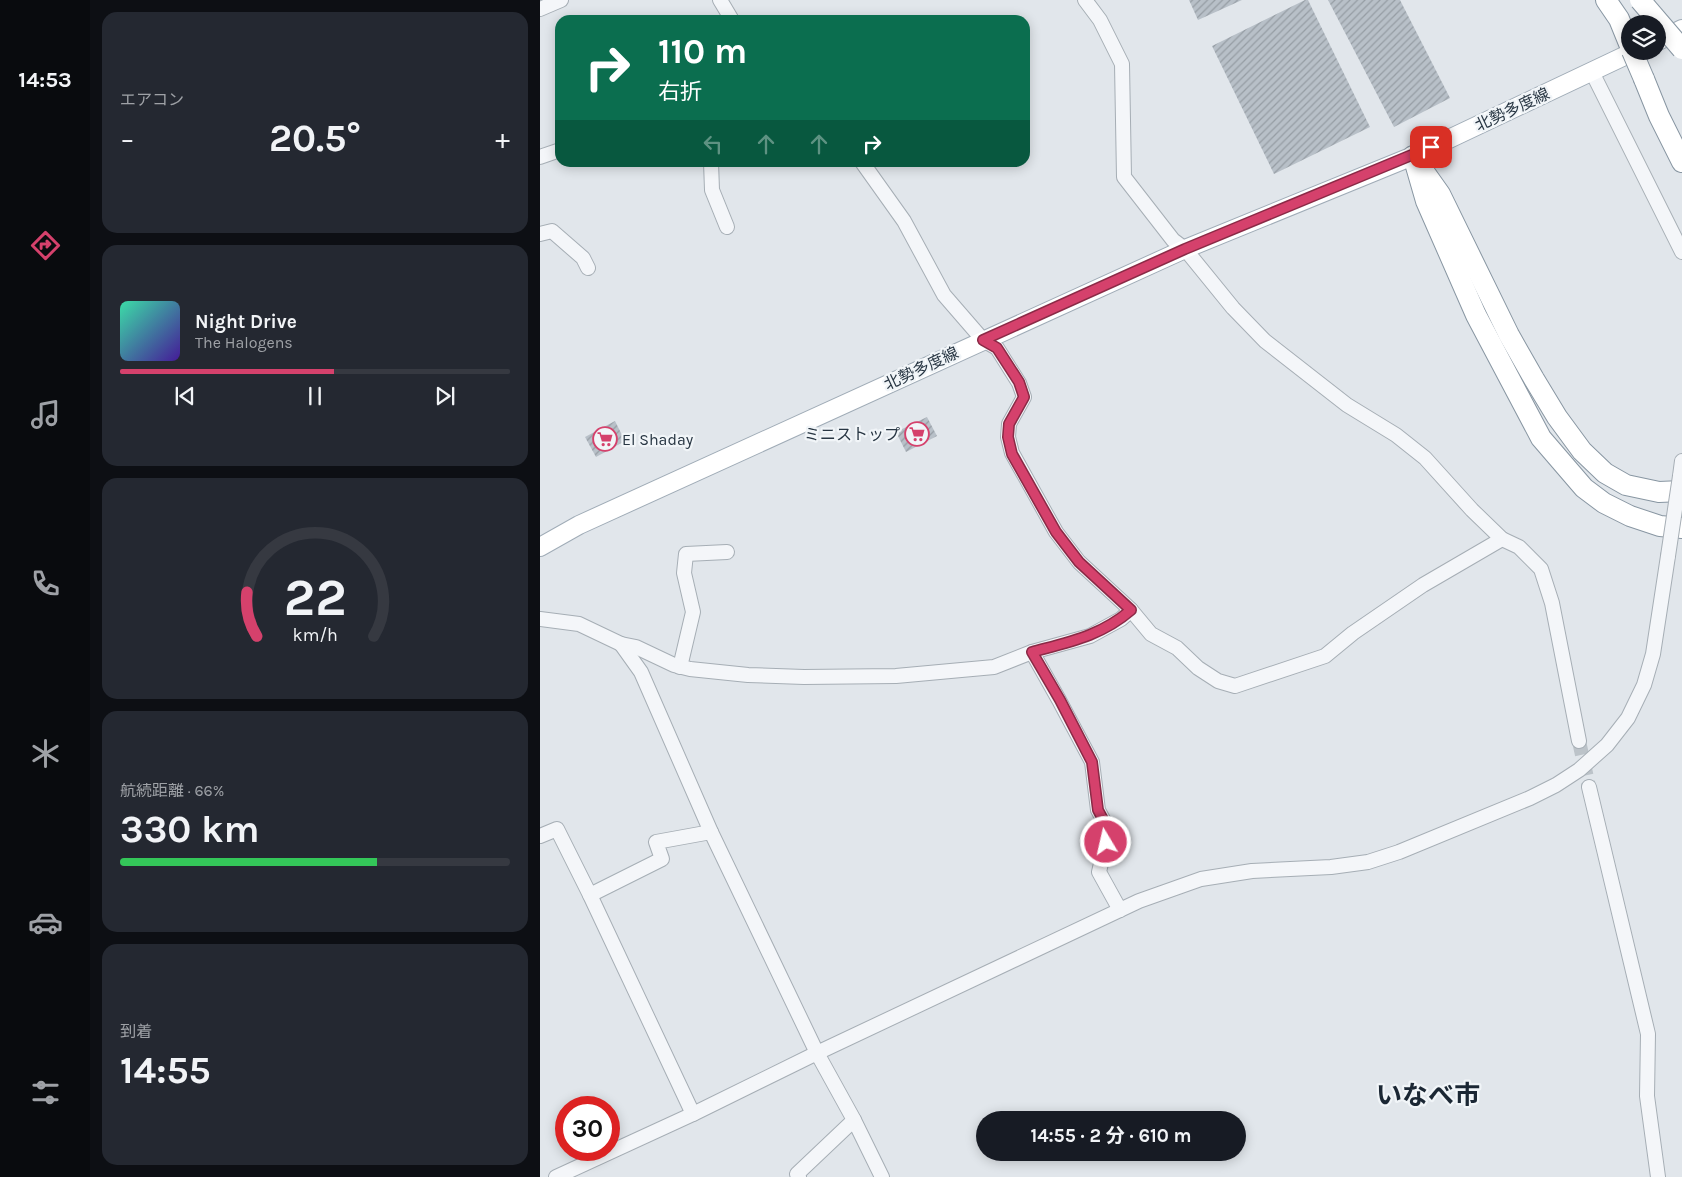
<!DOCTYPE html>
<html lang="ja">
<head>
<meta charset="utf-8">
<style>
  body { margin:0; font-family:Karla,"Noto Sans JP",sans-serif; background:#242831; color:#f1f3f6; height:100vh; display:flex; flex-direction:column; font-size:19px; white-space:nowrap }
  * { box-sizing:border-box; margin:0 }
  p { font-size:16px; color:#9ea1a6 }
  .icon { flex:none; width:28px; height:28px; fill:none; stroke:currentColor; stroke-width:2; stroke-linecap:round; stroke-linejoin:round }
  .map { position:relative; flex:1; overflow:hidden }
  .panel { display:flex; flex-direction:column; gap:12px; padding:12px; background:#0d0f14; width:450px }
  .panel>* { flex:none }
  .banner { position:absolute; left:15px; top:15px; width:475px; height:152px; border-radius:15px; box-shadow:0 2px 12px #0003; background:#0b6e4f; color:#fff; overflow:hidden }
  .controls { position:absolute; left:1081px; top:15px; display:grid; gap:10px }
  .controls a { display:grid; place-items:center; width:45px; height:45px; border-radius:50%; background:#171b24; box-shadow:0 2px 12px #0003; font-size:25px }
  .speed { position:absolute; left:15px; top:1096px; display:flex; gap:10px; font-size:25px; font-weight:700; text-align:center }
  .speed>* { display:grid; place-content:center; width:65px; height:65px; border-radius:50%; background:#171b24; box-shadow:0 2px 12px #0003; line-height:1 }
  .speed .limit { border:8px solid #d22; background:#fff; color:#111 }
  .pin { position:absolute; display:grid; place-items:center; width:42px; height:42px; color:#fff; margin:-21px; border-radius:10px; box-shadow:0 2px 8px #0006 }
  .me { position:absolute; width:55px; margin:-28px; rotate:351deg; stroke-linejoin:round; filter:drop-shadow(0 0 4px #0008) }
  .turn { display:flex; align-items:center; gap:18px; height:105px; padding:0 20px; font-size:22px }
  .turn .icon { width:65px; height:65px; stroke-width:2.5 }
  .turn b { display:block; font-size:35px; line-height:42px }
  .lanes { display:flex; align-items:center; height:48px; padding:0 20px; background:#0003; justify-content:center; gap:25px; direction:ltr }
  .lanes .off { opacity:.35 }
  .big { font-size:38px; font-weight:700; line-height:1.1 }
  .panel .widget { flex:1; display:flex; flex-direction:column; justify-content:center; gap:8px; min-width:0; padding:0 18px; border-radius:15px; background:#242831 }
  .panel .dial { align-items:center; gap:0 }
  .dial svg { height:130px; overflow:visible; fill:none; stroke:#363941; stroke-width:7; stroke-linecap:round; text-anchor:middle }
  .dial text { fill:#f1f3f6; stroke:none }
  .song { display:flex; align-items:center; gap:15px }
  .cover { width:60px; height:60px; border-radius:8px; background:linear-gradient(135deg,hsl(160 70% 55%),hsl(260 70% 35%)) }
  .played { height:5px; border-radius:2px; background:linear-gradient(90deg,#d5416c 55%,#363941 55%) }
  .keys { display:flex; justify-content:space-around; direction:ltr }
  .heat { display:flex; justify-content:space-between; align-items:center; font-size:28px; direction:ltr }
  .charge { height:8px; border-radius:4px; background:linear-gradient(90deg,#34c759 66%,#363941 0) }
  .trip { position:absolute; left:436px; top:1111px; width:270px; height:50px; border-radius:25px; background:#171b24; box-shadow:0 2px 12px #0003; font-weight:700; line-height:50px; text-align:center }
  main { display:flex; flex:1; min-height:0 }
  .tabs { display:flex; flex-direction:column; width:90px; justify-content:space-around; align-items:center; background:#090b0e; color:#9ea1a6 }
  .tabs .icon { width:35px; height:35px }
  .tabs .on { color:#d5416c }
  .tabs b { font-size:22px; color:#f1f3f6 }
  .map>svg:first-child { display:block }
  .building { fill:url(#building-hatch) }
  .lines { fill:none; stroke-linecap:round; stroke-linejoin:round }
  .minor-tunnel { stroke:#bcc3c9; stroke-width:14; stroke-dasharray:14 7; stroke-linecap:butt }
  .minor-casing { stroke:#a6aeb5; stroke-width:16 }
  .major-casing { stroke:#a0acb7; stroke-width:20 }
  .highway-casing { stroke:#8896a2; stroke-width:22 }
  .minor { stroke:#f4f6f9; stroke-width:14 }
  .major { stroke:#fff; stroke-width:18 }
  .highway { stroke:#fff; stroke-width:20 }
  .minor-bridge-casing { stroke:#a6aeb5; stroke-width:16; stroke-linecap:butt }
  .highway-bridge-casing { stroke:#8896a2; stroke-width:22; stroke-linecap:butt }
  .minor-bridge { stroke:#f4f6f9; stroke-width:14 }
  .highway-bridge { stroke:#fff; stroke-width:20 }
  .route-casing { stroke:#8a2a46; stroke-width:12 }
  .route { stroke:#d5416c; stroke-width:9 }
  .labels { text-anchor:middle; stroke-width:4.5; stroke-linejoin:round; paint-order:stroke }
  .street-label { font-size:16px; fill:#283643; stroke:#f1f5f8 }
  .poi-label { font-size:16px; fill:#283643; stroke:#f1f5f8; text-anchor:end }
  .town-label { font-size:26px; font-weight:bold; fill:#1b2734; stroke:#f1f5f8 }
</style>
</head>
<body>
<main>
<nav class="tabs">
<b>14:53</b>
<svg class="icon on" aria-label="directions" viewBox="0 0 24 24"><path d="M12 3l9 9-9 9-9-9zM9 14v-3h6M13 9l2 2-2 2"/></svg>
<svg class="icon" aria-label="music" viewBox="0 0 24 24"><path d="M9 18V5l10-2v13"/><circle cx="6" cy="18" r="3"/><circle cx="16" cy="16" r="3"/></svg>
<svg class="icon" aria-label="phone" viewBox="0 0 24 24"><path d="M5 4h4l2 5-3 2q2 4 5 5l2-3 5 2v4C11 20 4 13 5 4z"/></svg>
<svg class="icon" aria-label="climate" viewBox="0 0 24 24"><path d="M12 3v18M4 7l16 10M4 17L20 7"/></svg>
<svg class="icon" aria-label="car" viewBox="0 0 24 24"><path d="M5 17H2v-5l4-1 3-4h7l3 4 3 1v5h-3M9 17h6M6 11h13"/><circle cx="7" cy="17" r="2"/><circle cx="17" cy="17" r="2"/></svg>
<svg class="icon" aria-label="filters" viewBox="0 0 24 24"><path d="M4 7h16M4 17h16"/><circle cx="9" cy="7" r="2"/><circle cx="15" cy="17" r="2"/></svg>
</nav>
<section class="panel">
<div class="widget"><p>エアコン</p>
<div class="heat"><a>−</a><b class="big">20.5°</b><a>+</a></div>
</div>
<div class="widget">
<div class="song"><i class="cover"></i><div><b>Night Drive</b><p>The Halogens</p></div></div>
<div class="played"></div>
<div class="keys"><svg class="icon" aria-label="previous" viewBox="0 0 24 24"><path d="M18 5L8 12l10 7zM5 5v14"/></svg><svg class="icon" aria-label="pause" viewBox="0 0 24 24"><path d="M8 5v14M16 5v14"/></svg><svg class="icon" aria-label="next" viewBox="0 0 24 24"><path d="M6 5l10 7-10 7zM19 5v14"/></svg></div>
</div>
<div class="widget dial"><svg viewBox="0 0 100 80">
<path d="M14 69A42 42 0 1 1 86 69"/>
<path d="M14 69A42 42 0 0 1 8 42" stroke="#d5416c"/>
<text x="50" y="56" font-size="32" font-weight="700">22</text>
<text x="50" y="72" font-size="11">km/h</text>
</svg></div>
<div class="widget"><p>航続距離 · 66%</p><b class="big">330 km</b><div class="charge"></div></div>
<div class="widget"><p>到着</p><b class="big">14:55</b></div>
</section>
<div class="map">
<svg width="1142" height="1177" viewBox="0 0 1142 1177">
  <defs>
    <pattern id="building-hatch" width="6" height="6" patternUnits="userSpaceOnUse" patternTransform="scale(1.25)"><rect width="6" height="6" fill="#b8c0c8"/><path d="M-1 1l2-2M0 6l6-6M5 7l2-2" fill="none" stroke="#969da4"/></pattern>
  </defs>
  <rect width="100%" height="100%" fill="#e1e6eb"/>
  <g class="building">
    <polygon points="649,0 702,0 658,20"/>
    <polygon points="765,0 768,0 830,127 734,174 672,46"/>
    <polygon points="788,0 860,0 910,98 854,127"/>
    <polygon points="387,417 397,436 366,452 356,432"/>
    <polygon points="75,421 85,441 56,457 45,437"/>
  </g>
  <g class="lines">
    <polyline class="minor-tunnel" points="1039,741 1049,787"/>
    <g class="minor-casing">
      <g id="minor">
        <polyline points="180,0 192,20"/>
        <polyline points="545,0 560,20 582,64 584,177 633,240 645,249 693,308 725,341 807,405 856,435 885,458 932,510 962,539 979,547 1001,569 1012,603 1039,741"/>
        <polyline points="0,9 21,0"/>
        <polyline points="1052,72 1142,252"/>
        <polyline points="0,157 20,150"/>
        <polyline points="171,162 172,190 187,227"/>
        <polyline points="322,162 364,221 404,295 443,340 457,348 479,383 484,397 469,424 468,437 472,453 516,532 539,562 591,610 611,634 637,648 658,668 678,681 695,686 785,656 813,633 883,585 962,539"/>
        <polyline points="0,234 12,231 43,258 48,268"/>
        <polyline points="1140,476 1142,461"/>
        <polyline points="0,619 39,624 81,644 96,647 134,665 150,669 208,675 264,677 356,676 454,667 492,652 550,636 581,619 591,610"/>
        <polyline points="81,644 101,672 171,832 277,1053 314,1120 342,1177"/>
        <polyline points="492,652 519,700 552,762 558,810 566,825 566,842 559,872 580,910"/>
        <polyline points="140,667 153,612 144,573 146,554 187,552"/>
        <polyline points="1049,787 1108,1034 1107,1096 1118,1177"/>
        <polyline points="0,836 17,829 50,895 153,1114"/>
        <polyline points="50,895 122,859 116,842 171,832"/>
        <polyline points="16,1177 153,1114 277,1053 599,901 661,879 712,871 791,867 828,862 859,852 990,798 1016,785 1039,770 1067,745 1088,718 1104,685 1113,654 1128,556"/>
        <polyline points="259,1177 257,1174 314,1120"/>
      </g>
    </g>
    <g class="major-casing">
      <g id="major">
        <polyline points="1118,41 1142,29"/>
        <polyline points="0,547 39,525 645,249 873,156 1095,51"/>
      </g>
    </g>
    <g class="highway-casing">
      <g id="highway">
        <polyline points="1066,0 1079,19 1090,46"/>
        <polyline points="1104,79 1119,116 1142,162"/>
        <polyline points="873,156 886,201 936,315 1001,438 1044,488 1064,503 1090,516 1120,526 1142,528"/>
        <polyline points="883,170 900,194 969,335 994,379 1017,417 1042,451 1065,473 1086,485 1119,492 1142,491"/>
      </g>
    </g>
    <use href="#minor" class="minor"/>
    <use href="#major" class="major"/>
    <use href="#highway" class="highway"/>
    <g class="minor-bridge-casing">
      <polyline id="minor-bridge" points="1128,556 1140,476"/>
    </g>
    <g class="highway-bridge-casing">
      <g id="highway-bridge">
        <polyline points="1100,0 1142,49"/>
        <polyline points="1092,51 1104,79"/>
      </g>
    </g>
    <use href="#minor-bridge" class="minor-bridge"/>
    <use href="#highway-bridge" class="highway-bridge"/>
  </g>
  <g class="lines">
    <g class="route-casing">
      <path id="route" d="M566 842V825L558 810 552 762 520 700 492 652C529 642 561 636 591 610L539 562 516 532 472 454 468 437 469 424 484 397 479 382 457 348 443 340 645 249 891 147"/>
    </g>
    <use href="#route" class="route"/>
  </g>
  <defs>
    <g id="supermarket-ring" transform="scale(1.25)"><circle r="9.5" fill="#f1f5f8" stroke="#d5416c" stroke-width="1.5"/><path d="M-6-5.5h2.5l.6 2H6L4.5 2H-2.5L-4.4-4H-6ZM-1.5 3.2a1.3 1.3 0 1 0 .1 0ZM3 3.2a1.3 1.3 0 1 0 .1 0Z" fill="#d5416c"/></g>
  </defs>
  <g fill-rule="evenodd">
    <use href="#supermarket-ring" x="377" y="434"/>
    <use href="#supermarket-ring" x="65" y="439"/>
  </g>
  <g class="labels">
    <g class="street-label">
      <text transform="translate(972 109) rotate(-25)" y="6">北勢多度線</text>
      <text transform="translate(381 368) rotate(-25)" y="6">北勢多度線</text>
    </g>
    <g class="poi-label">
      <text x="360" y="440">ミニストップ</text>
      <text x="82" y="445" text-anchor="start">El Shaday</text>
    </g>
    <g class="town-label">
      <text x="888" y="1104">いなべ市</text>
    </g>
  </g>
</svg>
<div class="controls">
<a><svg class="icon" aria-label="layers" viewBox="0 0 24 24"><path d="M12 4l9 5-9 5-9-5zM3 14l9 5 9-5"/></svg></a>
</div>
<div class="speed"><div class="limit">30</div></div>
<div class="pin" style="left:891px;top:147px;background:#d93025"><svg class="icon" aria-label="arrive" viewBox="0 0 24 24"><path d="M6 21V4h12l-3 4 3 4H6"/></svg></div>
<svg class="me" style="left:566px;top:842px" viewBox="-20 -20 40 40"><circle r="17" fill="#d5416c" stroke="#fff" stroke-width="3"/><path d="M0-11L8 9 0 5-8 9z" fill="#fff"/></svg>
<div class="trip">14:55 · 2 分 · 610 m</div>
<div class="banner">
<div class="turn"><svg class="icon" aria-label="right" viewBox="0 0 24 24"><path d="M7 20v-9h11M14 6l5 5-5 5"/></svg><div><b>110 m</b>右折</div></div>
<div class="lanes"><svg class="icon off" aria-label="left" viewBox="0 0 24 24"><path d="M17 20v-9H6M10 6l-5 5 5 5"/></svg><svg class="icon off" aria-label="ahead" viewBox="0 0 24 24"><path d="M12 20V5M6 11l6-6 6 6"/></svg><svg class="icon off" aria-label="ahead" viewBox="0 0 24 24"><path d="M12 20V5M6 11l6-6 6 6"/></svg><svg class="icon" aria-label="right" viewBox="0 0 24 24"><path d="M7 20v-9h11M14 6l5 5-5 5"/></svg></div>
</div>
</div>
</main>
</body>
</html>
